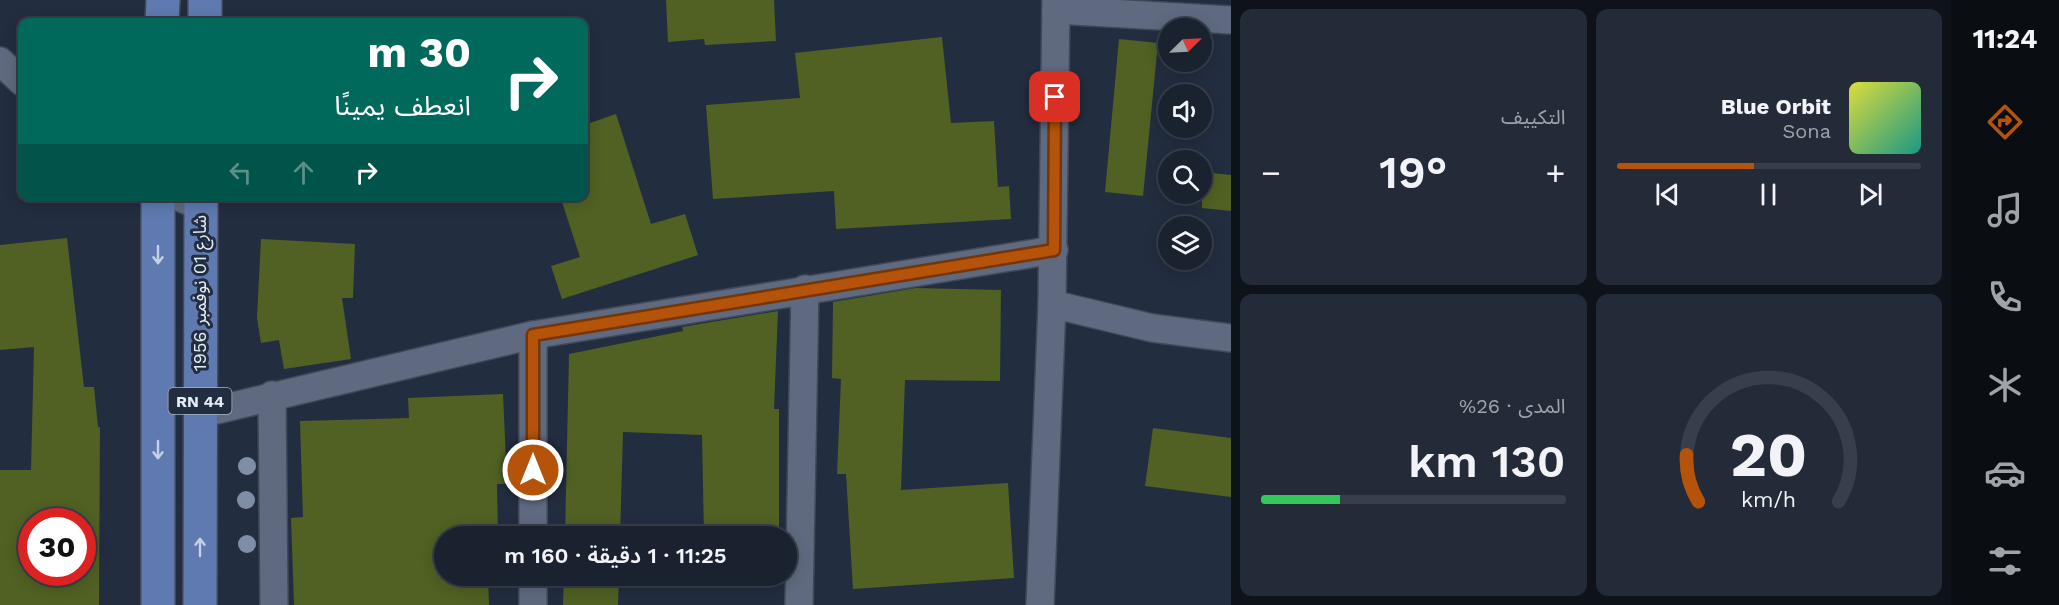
<!DOCTYPE html>
<html lang="ar">
<head>
<meta charset="utf-8">
<style>
  body { margin:0; font-family:"Work Sans","Noto Sans Arabic",sans-serif; background:#232a38; color:#f1f3f6; direction:rtl; height:100vh; display:flex; flex-direction:column; font-size:22px; white-space:nowrap }
  * { box-sizing:border-box; margin:0 }
  p { font-size:20px; color:#9fa4ab }
  .icon { flex:none; width:33px; height:33px; fill:none; stroke:currentColor; stroke-width:2; stroke-linecap:round; stroke-linejoin:round }
  .map { position:relative; flex:1; overflow:hidden; direction:ltr }
  .drawer { display:flex; flex-direction:column; gap:9px; padding:9px; background:#0e131a; width:720px }
  .drawer>* { flex:none }
  .hud { position:absolute; left:18px; top:18px; width:570px; height:183px; border-radius:12px; box-shadow:0 3px 15px #0003,0 0 0 2px #383f4c; direction:rtl; background:#00695c; color:#fff; overflow:hidden }
  .needle { width:39px; rotate:66deg }
  .controls { position:absolute; left:1158px; top:18px; display:grid; gap:12px }
  .controls a { display:grid; place-items:center; width:54px; height:54px; border-radius:50%; background:#1a2230; box-shadow:0 3px 15px #0003,0 0 0 2px #383f4c; font-size:30px }
  .speed { position:absolute; left:18px; top:508px; display:flex; gap:12px; font-size:30px; font-weight:700; text-align:center }
  .speed>* { display:grid; place-content:center; width:78px; height:78px; border-radius:50%; background:#1a2230; box-shadow:0 3px 15px #0003,0 0 0 2px #383f4c; line-height:1 }
  .speed .limit { border:9px solid #d22; background:#fff; color:#111 }
  .pin { position:absolute; display:grid; place-items:center; width:51px; height:51px; color:#fff; margin:-26px; border-radius:12px; box-shadow:0 3px 9px #0006 }
  .me { position:absolute; width:66px; margin:-33px; rotate:0deg; stroke-linejoin:round; filter:drop-shadow(0 0 4px #0008) }
  .turn { display:flex; align-items:center; gap:21px; height:126px; padding:0 18px; font-size:27px }
  .turn .icon { width:78px; height:78px; stroke-width:2.5 }
  .turn b { display:block; font-size:42px; line-height:51px }
  .lanes { display:flex; align-items:center; height:57px; padding:0 18px; background:#0003; justify-content:center; gap:30px; direction:ltr }
  .lanes .off { opacity:.35 }
  .big { font-size:45px; font-weight:600; line-height:1.1 }
  .drawer .tile { flex:1; display:flex; flex-direction:column; justify-content:center; gap:9px; min-width:0; padding:0 21px; border-radius:12px; background:#232a38 }
  .drawer .dial { align-items:center; gap:0 }
  .dial svg { height:156px; overflow:visible; fill:none; stroke:#383f4c; stroke-width:7; stroke-linecap:round; text-anchor:middle }
  .dial text { fill:#f1f3f6; stroke:none }
  .song { display:flex; align-items:center; gap:18px }
  .cover { width:72px; height:72px; border-radius:9px; background:linear-gradient(135deg,hsl(60 70% 55%),hsl(170 70% 35%)) }
  .played { height:6px; border-radius:3px; background:linear-gradient(90deg,#b45309 45%,#383f4c 45%) }
  .keys { display:flex; justify-content:space-around; direction:ltr }
  .heat { display:flex; justify-content:space-between; align-items:center; font-size:33px; direction:ltr }
  .charge { height:9px; border-radius:4px; background:linear-gradient(90deg,#34c759 26%,#383f4c 0) }
  .drawer .tiles { flex:1; display:grid; gap:9px; grid-template-columns:repeat(2,1fr) }
  .trip { position:absolute; left:434px; top:526px; width:363px; height:60px; border-radius:30px; background:#1a2230; box-shadow:0 3px 15px #0003,0 0 0 2px #383f4c; font-weight:600; line-height:60px; text-align:center; direction:rtl }
  main { display:flex; flex:1; min-height:0 }
  .menu { display:flex; flex-direction:column; width:108px; justify-content:space-around; align-items:center; background:#0a0e13; color:#9fa4ab }
  .menu .icon { width:42px; height:42px }
  .menu .selected { color:#b45309 }
  .menu b { font-size:27px; color:#f1f3f6 }
  .map>svg:first-child { display:block }
  .building { fill:#506123; fill-rule:evenodd }
  .lines { fill:none; stroke-linecap:round; stroke-linejoin:round }
  .street-casing { stroke:#414959; stroke-width:30 }
  .primary-casing { stroke:#414959; stroke-width:36 }
  .street { stroke:#5f6a80; stroke-width:27 }
  .primary { stroke:#5f7ab0; stroke-width:33 }
  .tree { fill:#7f8da7 }
  .oneway { stroke:#c4d0e7 }
  .route-casing { stroke:#753606; stroke-width:15 }
  .route { stroke:#b45309; stroke-width:10 }
  .labels { text-anchor:middle; stroke-width:6; stroke-linejoin:round; paint-order:stroke }
  .shield { fill:#232d40; stroke:#abb3c2; stroke-width:1.5 }
  .shield-label { font-size:16px; font-weight:bold; fill:#e5ecf9 }
  .street-label { font-size:18px; fill:#e5ecf9; stroke:#232d40 }
</style>
</head>
<body>
<main>
<nav class="menu">
<b>11:24</b>
<svg class="icon selected" aria-label="directions" viewBox="0 0 24 24"><path d="M12 3l9 9-9 9-9-9zM9 14v-3h6M13 9l2 2-2 2"/></svg>
<svg class="icon" aria-label="music" viewBox="0 0 24 24"><path d="M9 18V5l10-2v13"/><circle cx="6" cy="18" r="3"/><circle cx="16" cy="16" r="3"/></svg>
<svg class="icon" aria-label="phone" viewBox="0 0 24 24"><path d="M5 4h4l2 5-3 2q2 4 5 5l2-3 5 2v4C11 20 4 13 5 4z"/></svg>
<svg class="icon" aria-label="climate" viewBox="0 0 24 24"><path d="M12 3v18M4 7l16 10M4 17L20 7"/></svg>
<svg class="icon" aria-label="car" viewBox="0 0 24 24"><path d="M5 17H2v-5l4-1 3-4h7l3 4 3 1v5h-3M9 17h6M6 11h13"/><circle cx="7" cy="17" r="2"/><circle cx="17" cy="17" r="2"/></svg>
<svg class="icon" aria-label="filters" viewBox="0 0 24 24"><path d="M4 7h16M4 17h16"/><circle cx="9" cy="7" r="2"/><circle cx="15" cy="17" r="2"/></svg>
</nav>
<section class="drawer">
<div class="tiles">
<div class="tile">
<div class="song"><i class="cover"></i><div><b>Blue Orbit</b><p>Sona</p></div></div>
<div class="played"></div>
<div class="keys"><svg class="icon" aria-label="previous" viewBox="0 0 24 24"><path d="M18 5L8 12l10 7zM5 5v14"/></svg><svg class="icon" aria-label="pause" viewBox="0 0 24 24"><path d="M8 5v14M16 5v14"/></svg><svg class="icon" aria-label="next" viewBox="0 0 24 24"><path d="M6 5l10 7-10 7zM19 5v14"/></svg></div>
</div>
<div class="tile"><p>التكييف</p>
<div class="heat"><a>−</a><b class="big">19°</b><a>+</a></div>
</div>
<div class="tile dial"><svg viewBox="0 0 100 80">
<path d="M14 69A42 42 0 1 1 86 69"/>
<path d="M14 69A42 42 0 0 1 8 45" stroke="#b45309"/>
<text x="50" y="56" font-size="32" font-weight="700">20</text>
<text x="50" y="72" font-size="11">km/h</text>
</svg></div>
<div class="tile"><p>المدى · 26%</p><b class="big">130 km</b><div class="charge"></div></div>
</div>
</section>
<div class="map">
<svg width="1231" height="605" viewBox="0 0 1231 605">
  <rect width="100%" height="100%" fill="#232d40"/>
  <g class="building">
    <polygon points="666,0 774,0 776,41 705,45 704,39 668,42"/>
    <polygon points="942,37 951,123 994,121 998,187 1009,186 1011,219 836,229 834,191 713,199 706,105 800,98 795,53"/>
    <polygon points="1119,39 1158,43 1143,196 1105,192"/>
    <polygon points="616,114 651,224 685,214 698,255 562,299 551,266 580,257 560,196 584,196 584,125"/>
    <polygon points="1202,172 1231,175 1231,211 1202,208"/>
    <path d="M67 238 84 387H94L98 427H100L99 605H0V470H31L34 347 0 350V245ZM32 522H82V573H32Z"/>
    <polygon points="261,239 355,244 353,298 342,298 351,359 284,369 279,340 261,343 257,318"/>
    <polygon points="916,288 1001,290 1000,381 905,380 901,490 1008,483 1014,578 853,589 846,474 837,474 841,379 832,378 833,302"/>
    <polygon points="778,311 774,409 779,409 779,537 704,537 702,435 623,432 620,537 565,537 569,354 683,331 682,327"/>
    <polygon points="503,394 507,484 497,484 498,537 444,537 444,576 488,576 489,605 294,605 291,518 303,517 300,421 409,418 408,398"/>
    <polygon points="1153,428 1231,438 1231,497 1145,486"/>
    <polygon points="564,576 619,576 618,605 563,605"/>
  </g>
  <g class="lines">
    <g class="street-casing">
      <g id="street">
        <polyline points="1056,10 1231,20"/>
        <polyline points="0,61 22,82"/>
        <polyline points="176,196 200,206"/>
        <polyline points="1052,304 1152,328 1231,338"/>
        <polyline points="272,395 274,605"/>
        <polyline points="200,414 533,335 1054,250"/>
        <polyline points="533,537 533,335"/>
        <polyline points="533,605 533,576"/>
        <polyline points="799,605 805,289"/>
        <polyline points="1040,605 1052,304 1056,0"/>
      </g>
    </g>
    <g class="primary-casing">
      <g id="primary">
        <polyline points="162,22 163,0"/>
        <polyline points="205,22 205,0"/>
        <polyline points="158,605 158,196"/>
        <polyline points="200,605 201,196"/>
      </g>
    </g>
    <use href="#street" class="street"/>
    <use href="#primary" class="primary"/>
  </g>
  <g class="tree">
    <circle cx="247" cy="466" r="9"/>
    <circle cx="246" cy="500" r="9"/>
    <circle cx="247" cy="544" r="9"/>
  </g>
  <defs><path id="oneway-shaft" d="M-6 0H5M1.5-3L5.5 0L1.5 3" fill="none" stroke-width="1.6" stroke-linecap="round" stroke-linejoin="round" transform="scale(1.5)"/></defs>
  <g class="oneway">
    <use href="#oneway-shaft" transform="translate(158 255) rotate(90)"/>
    <use href="#oneway-shaft" transform="translate(158 450) rotate(90)"/>
    <use href="#oneway-shaft" transform="translate(200 547) rotate(-90)"/>
  </g>
  <g class="lines">
    <g class="route-casing">
      <polyline id="route" points="533,470 533,335 1054,250 1055,97"/>
    </g>
    <use href="#route" class="route"/>
  </g>
  <g class="labels">
    <rect class="shield" x="168.5" y="388" width="63" height="26" rx="4.5"/>
    <g class="shield-label">
      <text x="200" y="407">RN 44</text>
    </g>
    <g class="street-label">
      <text transform="translate(200 293) rotate(-90)" y="6">شارع 01 نوفمبر 1956</text>
    </g>
  </g>
</svg>
<div class="controls">
<a><svg class="needle" viewBox="-14 -14 28 28"><path d="M0-13l5 13h-10z" fill="#e53935"/><path d="M0 13l5-13h-10z" fill="#9fa4ab"/></svg></a>
<a><svg class="icon" aria-label="sound" viewBox="0 0 24 24"><path d="M4 9h4l5-4v14l-5-4H4zM17 9q2 3 0 6"/></svg></a>
<a><svg class="icon" aria-label="search" viewBox="0 0 24 24"><circle cx="10" cy="10" r="6"/><path d="M15 15l6 6"/></svg></a>
<a><svg class="icon" aria-label="layers" viewBox="0 0 24 24"><path d="M12 4l9 5-9 5-9-5zM3 14l9 5 9-5"/></svg></a>
</div>
<div class="speed"><div class="limit">30</div></div>
<div class="pin" style="left:1055px;top:97px;background:#d93025"><svg class="icon" aria-label="arrive" viewBox="0 0 24 24"><path d="M6 21V4h12l-3 4 3 4H6"/></svg></div>
<svg class="me" style="left:533px;top:470px" viewBox="-20 -20 40 40"><circle r="17" fill="#b45309" stroke="#fff" stroke-width="3"/><path d="M0-11L8 9 0 5-8 9z" fill="#fff"/></svg>
<div class="trip">11:25 · 1 دقيقة · 160 m</div>
<div class="hud">
<div class="turn"><svg class="icon" aria-label="right" viewBox="0 0 24 24"><path d="M7 20v-9h11M14 6l5 5-5 5"/></svg><div><b>30 m</b>انعطف يمينًا</div></div>
<div class="lanes"><svg class="icon off" aria-label="left" viewBox="0 0 24 24"><path d="M17 20v-9H6M10 6l-5 5 5 5"/></svg><svg class="icon off" aria-label="ahead" viewBox="0 0 24 24"><path d="M12 20V5M6 11l6-6 6 6"/></svg><svg class="icon" aria-label="right" viewBox="0 0 24 24"><path d="M7 20v-9h11M14 6l5 5-5 5"/></svg></div>
</div>
</div>
</main>
</body>
</html>
